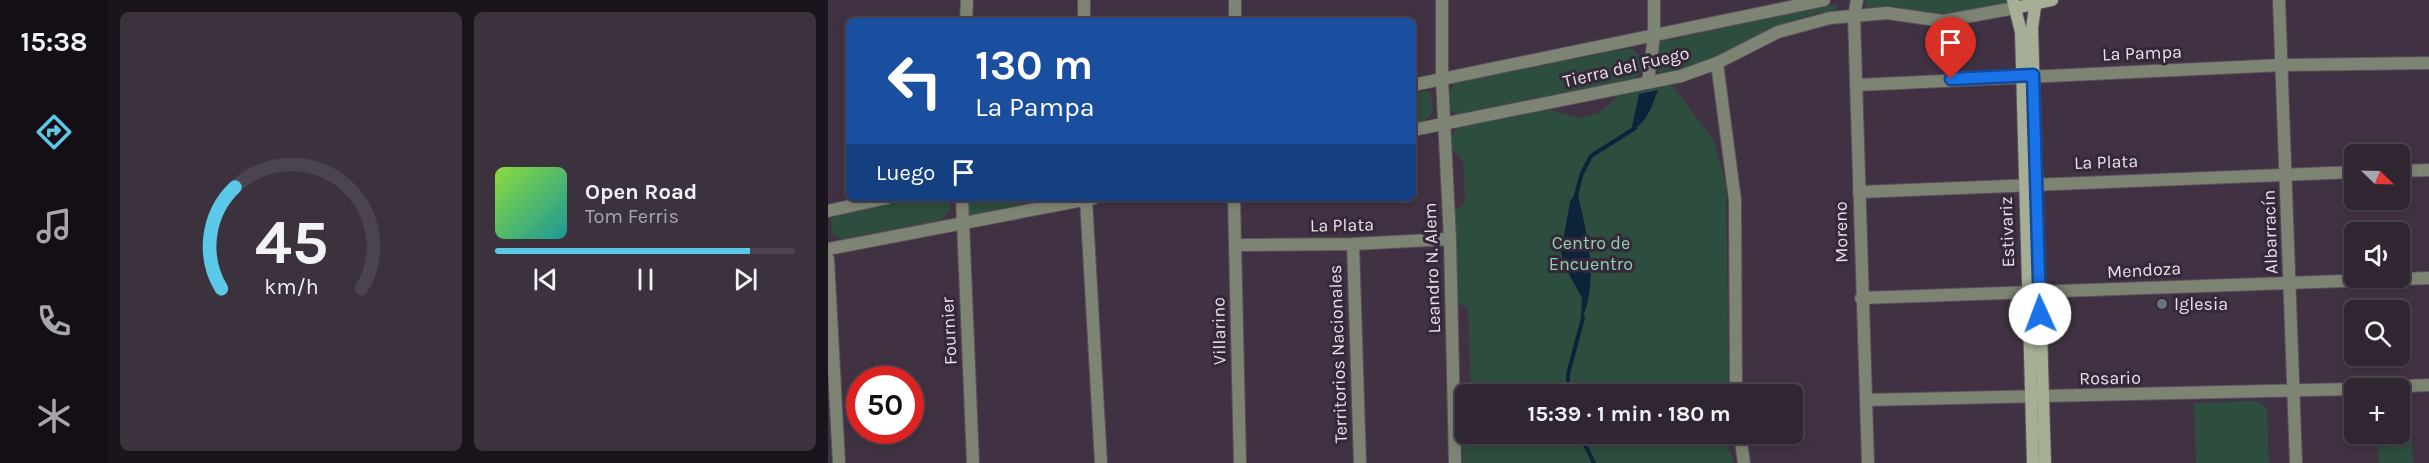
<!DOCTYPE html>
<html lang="es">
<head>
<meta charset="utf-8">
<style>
  body { margin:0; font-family:Karla,sans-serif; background:#3c323e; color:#f1f3f6; height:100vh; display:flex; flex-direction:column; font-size:22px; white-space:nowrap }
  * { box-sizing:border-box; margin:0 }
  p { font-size:20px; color:#a8a5ac }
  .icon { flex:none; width:33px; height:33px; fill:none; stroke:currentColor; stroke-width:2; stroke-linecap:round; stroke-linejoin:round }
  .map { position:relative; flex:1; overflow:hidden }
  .panel { display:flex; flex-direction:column; gap:12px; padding:12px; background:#1a151c; width:720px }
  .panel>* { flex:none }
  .hud { position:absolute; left:18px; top:18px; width:570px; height:183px; border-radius:9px; box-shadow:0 3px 9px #0003,0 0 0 2px #4b434d; background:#1a4fa0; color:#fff; overflow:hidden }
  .needle { width:39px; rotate:113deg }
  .fabs { position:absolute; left:1516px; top:144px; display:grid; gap:12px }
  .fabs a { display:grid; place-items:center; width:66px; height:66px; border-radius:9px; background:#302632; box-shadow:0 3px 9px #0003,0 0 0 2px #4b434d; font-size:30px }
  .speed { position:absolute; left:18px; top:366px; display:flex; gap:12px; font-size:30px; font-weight:700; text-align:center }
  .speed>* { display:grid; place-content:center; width:78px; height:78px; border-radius:50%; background:#302632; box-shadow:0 3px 9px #0003,0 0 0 2px #4b434d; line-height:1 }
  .speed .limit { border:9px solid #d22; background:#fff; color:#111 }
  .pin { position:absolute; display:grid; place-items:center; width:51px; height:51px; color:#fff; margin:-62px -26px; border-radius:50% 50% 50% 0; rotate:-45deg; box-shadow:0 0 6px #0007 }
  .pin .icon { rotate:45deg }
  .me { position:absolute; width:66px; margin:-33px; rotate:358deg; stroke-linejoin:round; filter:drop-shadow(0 0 4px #0008) }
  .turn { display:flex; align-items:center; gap:21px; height:126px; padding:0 30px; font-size:27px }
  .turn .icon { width:78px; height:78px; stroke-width:2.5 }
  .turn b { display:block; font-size:42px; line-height:51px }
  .then { display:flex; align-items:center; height:57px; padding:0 30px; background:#0003; gap:12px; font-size:22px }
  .panel .widget { flex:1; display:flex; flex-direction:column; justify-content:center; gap:9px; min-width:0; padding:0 21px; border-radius:9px; background:#3c323e }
  .panel .dial { align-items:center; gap:0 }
  .dial svg { height:156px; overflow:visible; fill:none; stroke:#4b434d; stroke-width:7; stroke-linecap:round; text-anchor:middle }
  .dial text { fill:#f1f3f6; stroke:none }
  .song { display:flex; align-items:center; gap:18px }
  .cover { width:72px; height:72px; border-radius:9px; background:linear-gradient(135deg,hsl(90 70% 55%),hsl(180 70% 35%)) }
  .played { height:6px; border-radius:3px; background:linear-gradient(90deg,#5bc8e7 85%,#4b434d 85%) }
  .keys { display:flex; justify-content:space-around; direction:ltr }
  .panel .tiles { flex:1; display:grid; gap:12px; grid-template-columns:repeat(2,1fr) }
  .trip { position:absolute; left:627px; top:384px; width:348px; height:60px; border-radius:9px; background:#302632; box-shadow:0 3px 9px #0003,0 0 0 2px #4b434d; font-weight:700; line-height:60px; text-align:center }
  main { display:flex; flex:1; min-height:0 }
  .dock { display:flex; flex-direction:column; width:108px; justify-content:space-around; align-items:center; background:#130f14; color:#a8a5ac }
  .dock .icon { width:42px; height:42px }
  .dock .active { color:#5bc8e7 }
  .dock b { font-size:27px; color:#f1f3f6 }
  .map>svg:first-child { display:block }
  .green { fill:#2d4d3e }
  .water { fill:#0c233a }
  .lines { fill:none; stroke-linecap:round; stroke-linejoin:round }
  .stream { stroke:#0c233a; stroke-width:4 }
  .minor-casing { stroke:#5b4e5d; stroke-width:14 }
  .tertiary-casing { stroke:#5b4e5d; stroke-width:14 }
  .secondary-casing { stroke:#5b4e5d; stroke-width:14 }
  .minor { stroke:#7e8474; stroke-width:12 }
  .tertiary { stroke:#7e8474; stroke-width:12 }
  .secondary { stroke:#a6ae96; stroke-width:12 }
  .route-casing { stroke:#114b97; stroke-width:15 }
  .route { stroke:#1a73e8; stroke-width:10 }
  .worship-dot { fill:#6b7280; stroke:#352838; stroke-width:2 }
  .labels { text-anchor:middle; stroke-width:6; stroke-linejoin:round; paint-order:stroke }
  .street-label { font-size:18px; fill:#e9e0eb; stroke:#352838 }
  .park-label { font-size:18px; fill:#8ed1b1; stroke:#352838 }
  .poi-label { font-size:18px; fill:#e9e0eb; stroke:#352838; text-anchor:start }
</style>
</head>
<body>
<main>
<nav class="dock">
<b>15:38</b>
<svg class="icon active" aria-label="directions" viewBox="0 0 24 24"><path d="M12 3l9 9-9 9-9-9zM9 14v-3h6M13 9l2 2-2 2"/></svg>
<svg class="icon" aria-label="music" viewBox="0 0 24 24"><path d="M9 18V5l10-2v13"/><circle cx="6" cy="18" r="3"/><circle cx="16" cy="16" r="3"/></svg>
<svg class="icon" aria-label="phone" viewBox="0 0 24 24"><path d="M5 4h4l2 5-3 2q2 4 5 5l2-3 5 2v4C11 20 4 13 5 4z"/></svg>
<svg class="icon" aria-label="climate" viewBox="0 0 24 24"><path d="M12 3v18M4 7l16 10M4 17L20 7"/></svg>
</nav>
<section class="panel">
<div class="tiles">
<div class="widget dial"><svg viewBox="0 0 100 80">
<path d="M14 69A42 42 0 1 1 86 69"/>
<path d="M14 69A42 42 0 0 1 21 17" stroke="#5bc8e7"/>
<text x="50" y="56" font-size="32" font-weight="700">45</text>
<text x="50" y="72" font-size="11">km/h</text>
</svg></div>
<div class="widget">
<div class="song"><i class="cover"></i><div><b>Open Road</b><p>Tom Ferris</p></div></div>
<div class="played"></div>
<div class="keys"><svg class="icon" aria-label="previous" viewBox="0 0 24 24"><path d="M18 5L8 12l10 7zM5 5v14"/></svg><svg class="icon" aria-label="pause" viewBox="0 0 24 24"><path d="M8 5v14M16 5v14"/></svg><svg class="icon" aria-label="next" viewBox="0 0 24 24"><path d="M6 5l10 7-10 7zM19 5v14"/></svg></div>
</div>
</div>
</section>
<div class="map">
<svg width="1601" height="463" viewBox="0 0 1601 463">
  <rect width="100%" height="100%" fill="#403242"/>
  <g class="green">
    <polygon points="1037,0 1180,0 1176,5 1122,14 1038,7"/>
    <path d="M1009 4 1010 9C993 13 976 16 960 22 930 32 858 79 830 72L828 66 830 44 834 41Z"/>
    <polygon points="796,49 804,49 813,57 814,71 805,80 630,115 621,109 620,95 626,83"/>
    <polygon points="844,85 886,141 898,184 901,394 643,394 640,309 629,301 626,212 637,203 635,161 623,148 623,135 634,126 721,109 750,118 771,113 792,95"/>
    <polygon points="599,91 603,94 605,112 597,121 585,124 585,92"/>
    <polygon points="86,198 122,198 122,211 113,220 14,239 4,234 3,220 6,215"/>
    <polygon points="140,198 240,198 139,217"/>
    <polygon points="1572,397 1582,397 1585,463 1551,463 1550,434 1572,434"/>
    <polygon points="1430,401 1439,408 1441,463 1368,463 1366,403"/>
    <polygon points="637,405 638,434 901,434 900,447 906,463 635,463 633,411"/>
  </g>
  <g class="water">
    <path d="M830 90C824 106 819 123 803 131L811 94Z"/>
    <path d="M749 191C759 234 772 279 753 321L754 298 736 265 733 252 742 202Z"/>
  </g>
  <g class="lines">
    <g class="stream">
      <polyline points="748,195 754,173 763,156 807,128"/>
      <polyline points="740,394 740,374 755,318"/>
      <polyline points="752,434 766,463"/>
    </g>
    <g class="minor-casing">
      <g id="minor">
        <polyline points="614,0 614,79 622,239 627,463"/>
        <polyline points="1029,0 1026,16 1040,463"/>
        <polyline points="1451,0 1468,463"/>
        <polyline points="138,21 139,0"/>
        <polyline points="256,21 256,0"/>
        <polyline points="889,63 907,200 908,394"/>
        <polyline points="820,82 826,36 826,0"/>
        <polyline points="1029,85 1455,65 1601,63"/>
        <polyline points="1572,171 1601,170"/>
        <polyline points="1031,192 1527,172"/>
        <polyline points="134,198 145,463"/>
        <polyline points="258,198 273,463"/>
        <polyline points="406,198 412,463"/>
        <polyline points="525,244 532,463"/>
        <polyline points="407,245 525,244 622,239"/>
        <polyline points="0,259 11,463"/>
        <polyline points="1033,298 1601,278"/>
        <polyline points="1530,388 1601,385"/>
        <polyline points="1038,400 1527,389"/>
        <polyline points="912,434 916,463"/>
      </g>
    </g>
    <g class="tertiary-casing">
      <g id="tertiary">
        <polyline points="407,21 407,0"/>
        <polyline points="585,85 996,0"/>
        <polyline points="585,130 853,76 889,63 950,32 1002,18 1059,13 1115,21 1187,8"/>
        <polyline points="0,211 59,198"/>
        <polyline points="0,249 266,198"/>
      </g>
    </g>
    <g class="secondary-casing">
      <g id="secondary">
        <polyline points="1185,0 1193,32 1205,463"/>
        <polyline points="1208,0 1204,28 1217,463"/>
        <polyline points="1187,8 1224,0"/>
      </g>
    </g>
    <use href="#minor" class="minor"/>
    <use href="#tertiary" class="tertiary"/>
    <use href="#secondary" class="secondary"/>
  </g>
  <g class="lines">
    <g class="route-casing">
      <polyline id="route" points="1123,79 1205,75 1212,314"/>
    </g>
    <use href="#route" class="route"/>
  </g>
  <circle class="worship-dot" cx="1334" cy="304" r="6"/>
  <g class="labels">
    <g class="street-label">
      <text transform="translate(1314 53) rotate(-2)" y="6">La Pampa</text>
      <text transform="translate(798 67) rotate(-13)" y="6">Tierra del Fuego</text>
      <text transform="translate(1278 162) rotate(-2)" y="6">La Plata</text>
      <text transform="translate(514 225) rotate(-1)" y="6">La Plata</text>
      <text transform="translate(1013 232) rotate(-91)" y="6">Moreno</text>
      <text transform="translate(1179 232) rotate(-92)" y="6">Estivariz</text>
      <text transform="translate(1442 232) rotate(-92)" y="6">Albarracín</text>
      <text transform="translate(604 268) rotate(-92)" y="6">Leandro N. Alem</text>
      <text transform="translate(1316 270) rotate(-3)" y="6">Mendoza</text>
      <text transform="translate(121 331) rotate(-93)" y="6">Fournier</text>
      <text transform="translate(391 331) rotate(-91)" y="6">Villarino</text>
      <text transform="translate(510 354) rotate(-92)" y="6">Territorios Nacionales</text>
      <text transform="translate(1282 378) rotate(-1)" y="6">Rosario</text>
    </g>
    <g class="park-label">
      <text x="763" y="249">Centro de<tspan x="763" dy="21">Encuentro</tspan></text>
    </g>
    <g class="poi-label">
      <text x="1346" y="310">Iglesia</text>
    </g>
  </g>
</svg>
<div class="fabs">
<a><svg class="needle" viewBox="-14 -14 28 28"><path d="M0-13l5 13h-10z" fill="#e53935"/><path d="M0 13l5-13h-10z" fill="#a8a5ac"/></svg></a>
<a><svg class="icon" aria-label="sound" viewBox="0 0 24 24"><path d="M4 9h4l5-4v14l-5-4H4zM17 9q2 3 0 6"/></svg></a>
<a><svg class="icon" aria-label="search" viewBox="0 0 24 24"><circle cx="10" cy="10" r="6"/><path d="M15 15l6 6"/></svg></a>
<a>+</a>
</div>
<div class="speed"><div class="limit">50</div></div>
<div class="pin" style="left:1123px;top:79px;background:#d93025"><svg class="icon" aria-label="arrive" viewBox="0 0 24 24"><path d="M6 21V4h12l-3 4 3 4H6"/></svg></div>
<svg class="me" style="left:1212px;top:314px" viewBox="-20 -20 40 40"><circle r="19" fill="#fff"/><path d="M0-13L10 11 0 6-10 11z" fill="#1a73e8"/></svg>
<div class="trip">15:39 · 1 min · 180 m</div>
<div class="hud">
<div class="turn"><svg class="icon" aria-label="left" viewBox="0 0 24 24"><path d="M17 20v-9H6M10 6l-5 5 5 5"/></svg><div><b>130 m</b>La Pampa</div></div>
<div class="then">Luego<svg class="icon" aria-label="arrive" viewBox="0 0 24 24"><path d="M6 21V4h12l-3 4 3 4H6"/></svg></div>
</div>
</div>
</main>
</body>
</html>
